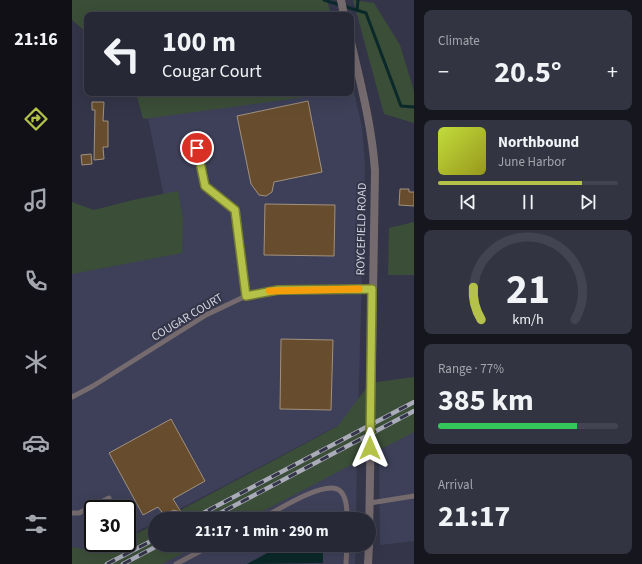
<!DOCTYPE html>
<html lang="en">
<head>
<meta charset="utf-8">
<style>
  body { margin:0; font-family:"Source Sans 3",sans-serif; background:#333442; color:#f1f3f6; height:100vh; display:flex; flex-direction:column; font-size:15px; white-space:nowrap }
  * { box-sizing:border-box; margin:0 }
  p { font-size:13px; color:#a4a6ad }
  .icon { flex:none; width:22px; height:22px; fill:none; stroke:currentColor; stroke-width:2; stroke-linecap:round; stroke-linejoin:round }
  .map { position:relative; flex:1; overflow:hidden }
  .drawer { display:flex; flex-direction:column; gap:10px; padding:10px; background:#15161e; width:228px }
  .drawer>* { flex:none }
  .banner { position:absolute; left:12px; top:12px; width:270px; height:84px; border-radius:8px; box-shadow:0 4px 16px #0002,0 0 0 1px #434451; background:#272836; color:#f1f3f6; overflow:hidden }
  .speed { position:absolute; left:12px; top:500px; display:flex; gap:8px; font-size:20px; font-weight:700; text-align:center }
  .speed>* { display:grid; place-content:center; width:52px; height:52px; border-radius:50%; background:#272836; box-shadow:0 4px 16px #0002,0 0 0 1px #434451; line-height:1 }
  .speed .limit { border:2px solid #111; border-radius:6px; background:#fff; color:#111 }
  .pin { position:absolute; display:grid; place-items:center; width:34px; height:34px; color:#fff; margin:-17px; border:2px solid #fff; border-radius:50%; box-shadow:0 1px 4px #0007 }
  .me { position:absolute; width:44px; margin:-22px; rotate:0deg; stroke-linejoin:round; filter:drop-shadow(0 0 3px #0008) }
  .turn { display:flex; align-items:center; gap:14px; height:84px; padding:0 12px; font-size:18px }
  .turn .icon { width:52px; height:52px; stroke-width:2.5 }
  .turn b { display:block; font-size:28px; line-height:34px }
  .big { font-size:30px; font-weight:700; line-height:1.1 }
  .drawer .widget { flex:1; display:flex; flex-direction:column; justify-content:center; gap:6px; min-width:0; padding:0 14px; border-radius:8px; background:#333442 }
  .drawer .dial { align-items:center; gap:0 }
  .dial svg { height:104px; overflow:visible; fill:none; stroke:#434451; stroke-width:7; stroke-linecap:round; text-anchor:middle }
  .dial text { fill:#f1f3f6; stroke:none }
  .song { display:flex; align-items:center; gap:12px }
  .cover { width:48px; height:48px; border-radius:6px; background:linear-gradient(135deg,hsl(70 70% 55%),hsl(60 70% 35%)) }
  .played { height:4px; border-radius:2px; background:linear-gradient(90deg,#b4c24a 80%,#434451 80%) }
  .keys { display:flex; justify-content:space-around; direction:ltr }
  .heat { display:flex; justify-content:space-between; align-items:center; font-size:22px; direction:ltr }
  .charge { height:6px; border-radius:3px; background:linear-gradient(90deg,#34c759 77%,#434451 0) }
  .trip { position:absolute; left:76px; top:512px; width:228px; height:40px; border-radius:20px; background:#272836; box-shadow:0 4px 16px #0002,0 0 0 1px #434451; font-weight:700; line-height:40px; text-align:center }
  main { display:flex; flex:1; min-height:0 }
  .tab-bar { display:flex; flex-direction:column; width:72px; justify-content:space-around; align-items:center; background:#101016; color:#a4a6ad }
  .tab-bar .icon { width:28px; height:28px }
  .tab-bar .selected { color:#b4c24a }
  .tab-bar b { font-size:18px; color:#f1f3f6 }
  .map>svg:first-child { display:block }
  .built { fill:#3d4058 }
  .green { fill:#3b4e38 }
  .water { fill:#0b292a }
  .lines { fill:none; stroke-linecap:round; stroke-linejoin:round }
  .stream { stroke:#0b292a; stroke-width:3 }
  .building { fill:#674d2d; stroke:#a1917f }
  .service { stroke:#756a6d; stroke-width:5 }
  .minor { stroke:#756a6d; stroke-width:8 }
  .rail-casing { stroke:#aaacba; stroke-width:4.5 }
  .rail { stroke:#343548; stroke-width:3; stroke-dasharray:9; stroke-linecap:butt }
  .route-casing { stroke:#757e30; stroke-width:10 }
  .route { stroke:#b4c24a; stroke-width:7 }
  .slow { stroke:#f59e0b; stroke-width:7 }
  .labels { text-anchor:middle; stroke-width:4; stroke-linejoin:round; paint-order:stroke }
  .street-label { font-size:12px; fill:#d3d5e1; stroke:#343548 }
</style>
</head>
<body>
<main>
<nav class="tab-bar">
<b>21:16</b>
<svg class="icon selected" aria-label="directions" viewBox="0 0 24 24"><path d="M12 3l9 9-9 9-9-9zM9 14v-3h6M13 9l2 2-2 2"/></svg>
<svg class="icon" aria-label="music" viewBox="0 0 24 24"><path d="M9 18V5l10-2v13"/><circle cx="6" cy="18" r="3"/><circle cx="16" cy="16" r="3"/></svg>
<svg class="icon" aria-label="phone" viewBox="0 0 24 24"><path d="M5 4h4l2 5-3 2q2 4 5 5l2-3 5 2v4C11 20 4 13 5 4z"/></svg>
<svg class="icon" aria-label="climate" viewBox="0 0 24 24"><path d="M12 3v18M4 7l16 10M4 17L20 7"/></svg>
<svg class="icon" aria-label="car" viewBox="0 0 24 24"><path d="M5 17H2v-5l4-1 3-4h7l3 4 3 1v5h-3M9 17h6M6 11h13"/><circle cx="7" cy="17" r="2"/><circle cx="17" cy="17" r="2"/></svg>
<svg class="icon" aria-label="filters" viewBox="0 0 24 24"><path d="M4 7h16M4 17h16"/><circle cx="9" cy="7" r="2"/><circle cx="15" cy="17" r="2"/></svg>
</nav>
<div class="map">
<svg width="342" height="564" viewBox="0 0 342 564">
  <rect width="100%" height="100%" fill="#343548"/>
  <g class="built">
    <polygon points="279,80 290,127 293,166 286,415 89,519 83,519 83,522 55,537 55,509 21,509 21,543 44,543 4,564 0,564 0,272 103,251 75,113 189,93 279,93"/>
    <polygon points="342,427 342,541 308,545 307,445"/>
    <polygon points="285,459 284,519 171,519"/>
    <polygon points="122,545 284,545 283,564 86,564"/>
  </g>
  <g class="green">
    <polygon points="0,0 255,0 259,15 15,15 15,33 0,20"/>
    <polygon points="281,0 302,3 328,45 342,91 342,123 312,114"/>
    <polygon points="64,93 264,93 71,119"/>
    <polygon points="106,191 111,219 110,253 0,274 0,202 22,210 61,200"/>
    <polygon points="342,222 342,275 316,275 317,228"/>
    <polygon points="342,377 342,432 176,519 92,519 266,426 298,383"/>
    <polygon points="83,524 83,545 127,545 90,564 0,564 0,547 31,552 48,543 55,543 55,539"/>
  </g>
  <polygon class="water" points="210,545 251,545 251,563 175,564"/>
  <g class="lines">
    <g class="stream">
      <polyline points="252,0 294,13 329,106 342,107"/>
      <polyline points="285,10 286,0"/>
    </g>
  </g>
  <g class="building">
    <polygon points="236,101 250,172 202,182 200,192 194,196 187,195 179,184 165,116"/>
    <polygon points="20,102 32,102 31,121 36,121 36,147 31,147 32,159 22,160 23,110 20,110"/>
    <polygon points="19,154 20,164 10,165 9,155"/>
    <polygon points="328,189 337,189 337,192 342,192 342,206 327,205"/>
    <polygon points="193,204 263,205 262,256 192,255"/>
    <polygon points="209,339 261,340 259,410 208,409"/>
    <polygon points="99,419 133,481 101,499 109,512 101,510 93,516 86,507 71,515 37,453"/>
  </g>
  <g class="lines">
    <g class="service">
      <polyline points="122,135 133,186 163,210 174,296"/>
      <polyline points="0,397 21,386 134,315 174,296 206,290 300,289"/>
      <polyline points="298,503 342,496"/>
      <polyline points="0,513 7,513 37,498"/>
      <path d="M189 519C204 511 252 480 267 490 275 496 275 510 275 519"/>
      <polyline points="104,564 140,545"/>
      <polyline points="274,564 275,545"/>
    </g>
    <g class="minor">
      <polyline points="269,0 272,15"/>
      <path d="M279 42C289 85 300 127 303 171L297 539"/>
      <polyline points="296,564 297,545"/>
    </g>
    <g class="rail-casing">
      <g id="rail">
        <polyline points="120,519 342,402"/>
        <polyline points="137,519 342,411"/>
        <polyline points="35,564 83,539"/>
        <polyline points="51,564 87,545"/>
      </g>
    </g>
    <use href="#rail" class="rail"/>
  </g>
  <g class="lines">
    <g class="route-casing">
      <polyline id="route" points="125,148 133,186 163,210 174,296 206,290 300,289 298,448"/>
    </g>
    <use href="#route" class="route"/>
    <polyline class="slow" points="197,291 287,289"/>
  </g>
  <g class="labels">
    <g class="street-label">
      <text transform="translate(289 229) rotate(-89)" y="4">ROYCEFIELD ROAD</text>
      <text transform="translate(115 317) rotate(-31)" y="4">COUGAR COURT</text>
    </g>
  </g>
</svg>
<div class="speed"><div class="limit">30</div></div>
<div class="pin" style="left:125px;top:148px;background:#d93025"><svg class="icon" aria-label="arrive" viewBox="0 0 24 24"><path d="M6 21V4h12l-3 4 3 4H6"/></svg></div>
<svg class="me" style="left:298px;top:448px" viewBox="-20 -20 40 40"><path d="M0-17L14 15 0 8-14 15z" fill="#b4c24a" stroke="#fff" stroke-width="4"/></svg>
<div class="trip">21:17 · 1 min · 290 m</div>
<div class="banner">
<div class="turn"><svg class="icon" aria-label="left" viewBox="0 0 24 24"><path d="M17 20v-9H6M10 6l-5 5 5 5"/></svg><div><b>100 m</b>Cougar Court</div></div>
</div>
</div>
<section class="drawer">
<div class="widget"><p>Climate</p>
<div class="heat"><a>−</a><b class="big">20.5°</b><a>+</a></div>
</div>
<div class="widget">
<div class="song"><i class="cover"></i><div><b>Northbound</b><p>June Harbor</p></div></div>
<div class="played"></div>
<div class="keys"><svg class="icon" aria-label="previous" viewBox="0 0 24 24"><path d="M18 5L8 12l10 7zM5 5v14"/></svg><svg class="icon" aria-label="pause" viewBox="0 0 24 24"><path d="M8 5v14M16 5v14"/></svg><svg class="icon" aria-label="next" viewBox="0 0 24 24"><path d="M6 5l10 7-10 7zM19 5v14"/></svg></div>
</div>
<div class="widget dial"><svg viewBox="0 0 100 80">
<path d="M14 69A42 42 0 1 1 86 69"/>
<path d="M14 69A42 42 0 0 1 8 44" stroke="#b4c24a"/>
<text x="50" y="56" font-size="32" font-weight="700">21</text>
<text x="50" y="72" font-size="11">km/h</text>
</svg></div>
<div class="widget"><p>Range · 77%</p><b class="big">385 km</b><div class="charge"></div></div>
<div class="widget"><p>Arrival</p><b class="big">21:17</b></div>
</section>
</main>
</body>
</html>
